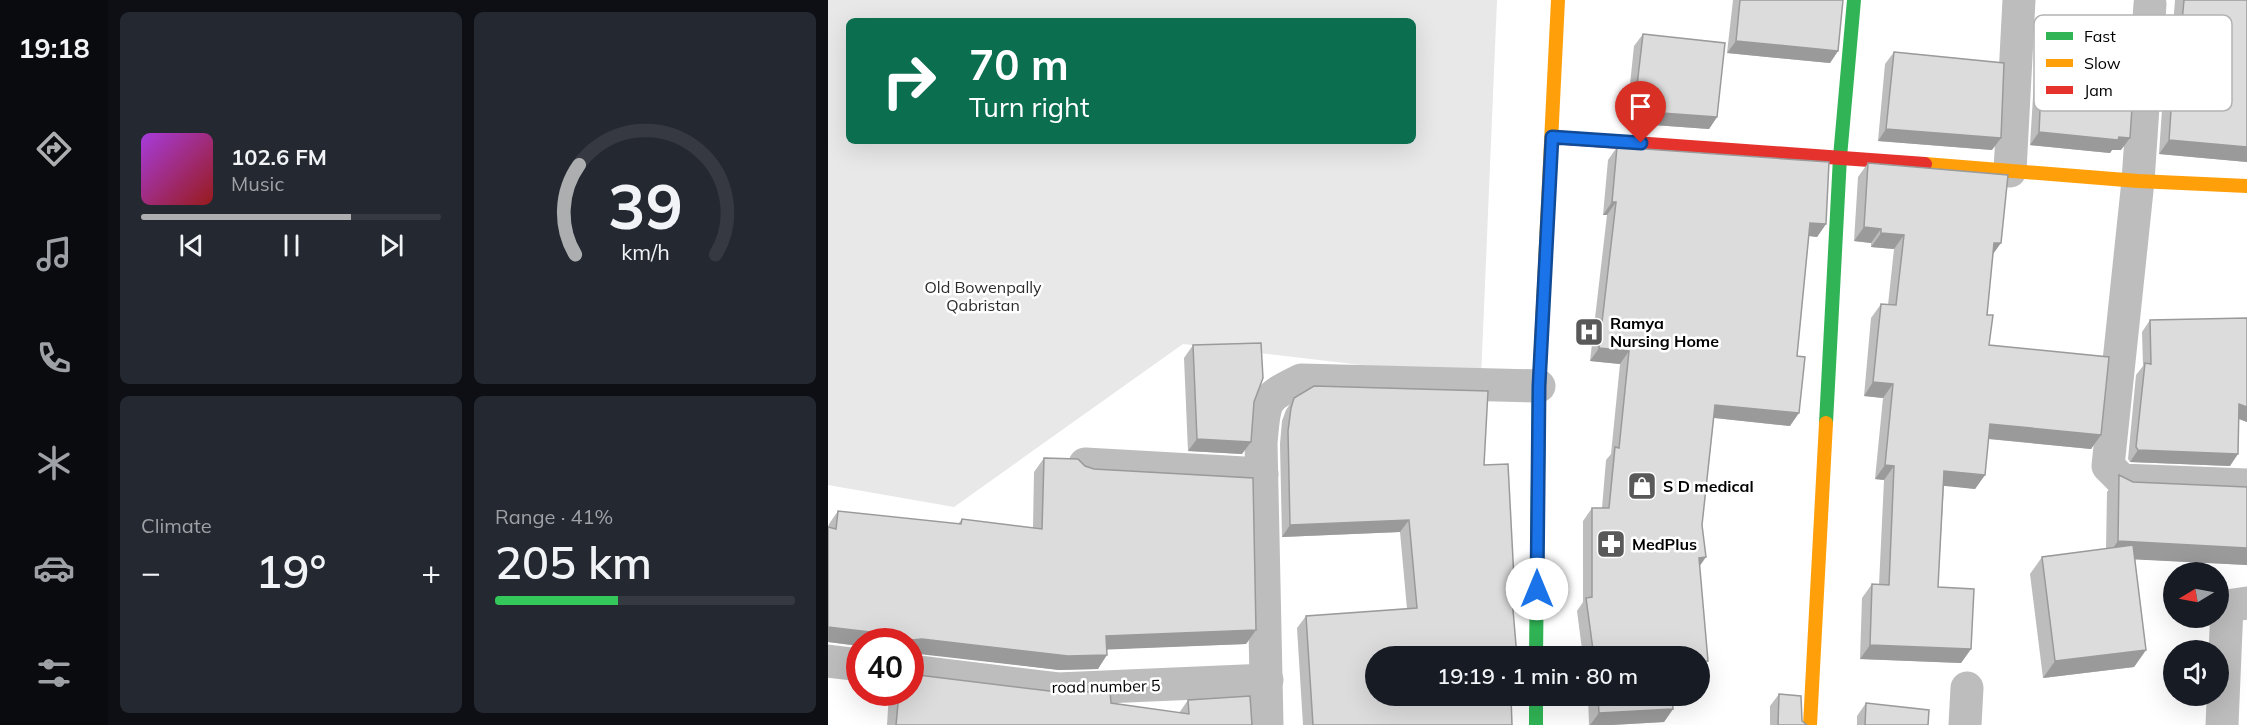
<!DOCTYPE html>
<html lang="en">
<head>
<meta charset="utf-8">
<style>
  body { margin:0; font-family:Mulish,sans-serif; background:#242831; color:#f1f3f6; height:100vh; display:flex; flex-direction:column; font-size:22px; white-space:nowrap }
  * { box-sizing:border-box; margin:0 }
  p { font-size:20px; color:#9ea1a6 }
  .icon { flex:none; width:33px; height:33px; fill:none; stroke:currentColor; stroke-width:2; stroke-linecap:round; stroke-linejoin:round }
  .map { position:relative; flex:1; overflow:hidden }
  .sheet { display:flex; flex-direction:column; gap:12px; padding:12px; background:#0d0f14; width:720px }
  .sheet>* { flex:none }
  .top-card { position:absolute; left:18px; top:18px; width:570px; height:126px; border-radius:9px; box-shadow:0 6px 24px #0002; background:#0b6e4f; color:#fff; overflow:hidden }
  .needle { width:39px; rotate:260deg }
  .buttons { position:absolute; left:1335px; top:562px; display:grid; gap:12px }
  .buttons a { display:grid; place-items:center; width:66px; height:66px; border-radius:50%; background:#171b24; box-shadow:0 6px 24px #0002; font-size:30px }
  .speed { position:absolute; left:18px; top:628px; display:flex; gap:12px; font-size:30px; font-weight:700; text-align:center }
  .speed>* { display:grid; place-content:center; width:78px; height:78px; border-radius:50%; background:#171b24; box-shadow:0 6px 24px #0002; line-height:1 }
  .speed .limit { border:9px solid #d22; background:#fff; color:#111 }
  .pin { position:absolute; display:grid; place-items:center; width:51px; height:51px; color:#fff; margin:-62px -26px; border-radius:50% 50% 50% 0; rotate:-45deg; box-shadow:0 0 6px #0007 }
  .pin .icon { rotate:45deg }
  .me { position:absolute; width:66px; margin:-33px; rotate:0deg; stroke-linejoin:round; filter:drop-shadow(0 0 4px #0008) }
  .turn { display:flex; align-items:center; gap:21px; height:126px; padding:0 24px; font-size:27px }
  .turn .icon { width:78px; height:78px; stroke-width:2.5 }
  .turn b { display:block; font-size:42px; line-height:51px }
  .big { font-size:45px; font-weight:600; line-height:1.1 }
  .sheet .widget { flex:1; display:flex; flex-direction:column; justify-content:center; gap:9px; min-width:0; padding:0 21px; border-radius:9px; background:#242831 }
  .sheet .dial { align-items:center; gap:0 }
  .dial svg { height:156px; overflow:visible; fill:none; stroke:#363941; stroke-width:7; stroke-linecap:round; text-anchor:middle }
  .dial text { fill:#f1f3f6; stroke:none }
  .song { display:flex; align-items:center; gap:18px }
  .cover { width:72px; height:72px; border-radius:9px; background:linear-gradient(135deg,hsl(280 70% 55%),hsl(0 70% 35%)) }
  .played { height:6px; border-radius:3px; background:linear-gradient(90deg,#adaeaf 70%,#363941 70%) }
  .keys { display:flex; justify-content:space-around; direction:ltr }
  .heat { display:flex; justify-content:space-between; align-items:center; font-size:33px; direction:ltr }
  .charge { height:9px; border-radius:4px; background:linear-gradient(90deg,#34c759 41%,#363941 0) }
  .sheet .tiles { flex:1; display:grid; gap:12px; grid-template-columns:repeat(2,1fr) }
  .trip { position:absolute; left:537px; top:646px; width:345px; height:60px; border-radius:30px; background:#171b24; box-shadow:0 6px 24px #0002; font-weight:600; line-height:60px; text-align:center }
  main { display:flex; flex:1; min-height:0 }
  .tab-bar { display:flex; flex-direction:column; width:108px; justify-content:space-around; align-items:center; background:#090b0e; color:#9ea1a6 }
  .tab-bar .icon { width:42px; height:42px }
  .tab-bar .on { color:#adaeaf }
  .tab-bar b { font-size:27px; color:#f1f3f6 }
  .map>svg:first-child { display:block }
  .green { fill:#e8e8e8; fill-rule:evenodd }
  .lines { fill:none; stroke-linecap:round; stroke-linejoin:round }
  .street { stroke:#bdbdbd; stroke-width:33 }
  .fast { stroke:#30b455; stroke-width:14 }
  .slow { stroke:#ff9f0a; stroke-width:14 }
  .jam { stroke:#e5322d; stroke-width:14 }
  .wall { fill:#bdbdbd }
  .shaded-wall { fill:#9a9a9a }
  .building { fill:#dcdcdc; stroke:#9a9a9a; stroke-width:1.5 }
  .route-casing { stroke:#114b97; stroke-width:15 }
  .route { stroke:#1a73e8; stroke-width:10 }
  .labels { text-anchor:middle; stroke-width:5; stroke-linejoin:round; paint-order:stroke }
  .park-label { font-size:16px; fill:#2d2d2d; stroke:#fff }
  .poi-label { font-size:16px; font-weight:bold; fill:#000; stroke:#fff; text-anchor:start }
  .street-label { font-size:16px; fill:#000; stroke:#fff }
  .key { fill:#fff; stroke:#b2b2b2; stroke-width:1.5 }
  .key-label { font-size:16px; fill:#000 }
</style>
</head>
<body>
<main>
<nav class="tab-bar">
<b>19:18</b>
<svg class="icon on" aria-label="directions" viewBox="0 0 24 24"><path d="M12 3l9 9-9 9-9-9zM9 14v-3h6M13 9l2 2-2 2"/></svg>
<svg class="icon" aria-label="music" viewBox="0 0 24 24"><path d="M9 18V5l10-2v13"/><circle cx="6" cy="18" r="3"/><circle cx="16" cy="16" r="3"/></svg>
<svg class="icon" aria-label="phone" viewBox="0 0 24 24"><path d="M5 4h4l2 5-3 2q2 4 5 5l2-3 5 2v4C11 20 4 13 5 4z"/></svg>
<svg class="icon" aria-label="climate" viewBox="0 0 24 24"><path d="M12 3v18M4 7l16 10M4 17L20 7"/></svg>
<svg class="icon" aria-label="car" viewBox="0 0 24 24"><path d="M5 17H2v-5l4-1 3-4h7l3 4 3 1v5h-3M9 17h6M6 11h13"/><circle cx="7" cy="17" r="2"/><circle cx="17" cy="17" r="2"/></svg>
<svg class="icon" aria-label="filters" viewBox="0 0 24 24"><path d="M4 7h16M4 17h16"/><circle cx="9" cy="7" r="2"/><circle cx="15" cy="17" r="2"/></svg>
</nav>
<section class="sheet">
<div class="tiles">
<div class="widget">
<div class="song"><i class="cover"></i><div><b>102.6 FM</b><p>Music</p></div></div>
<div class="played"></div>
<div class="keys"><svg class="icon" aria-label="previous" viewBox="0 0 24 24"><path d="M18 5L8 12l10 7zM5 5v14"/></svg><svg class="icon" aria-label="pause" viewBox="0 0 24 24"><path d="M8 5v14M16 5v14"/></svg><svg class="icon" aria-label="next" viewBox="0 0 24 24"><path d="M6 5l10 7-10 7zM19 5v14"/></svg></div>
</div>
<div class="widget dial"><svg viewBox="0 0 100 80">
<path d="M14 69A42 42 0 1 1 86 69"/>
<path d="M14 69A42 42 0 0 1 16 23" stroke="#adaeaf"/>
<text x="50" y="56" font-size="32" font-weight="700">39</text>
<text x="50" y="72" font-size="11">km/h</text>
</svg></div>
<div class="widget"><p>Climate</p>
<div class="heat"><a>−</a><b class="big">19°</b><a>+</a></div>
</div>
<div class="widget"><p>Range · 41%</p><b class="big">205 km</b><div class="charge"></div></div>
</div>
</section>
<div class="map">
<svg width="1419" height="725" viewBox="0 0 1419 725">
  <rect width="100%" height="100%" fill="#fff"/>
  <path class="green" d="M0 0H669L653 379 355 344 126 507 0 485ZM21 21H585V141H21Z"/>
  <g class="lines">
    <g class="street">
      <polyline points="1322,4 1310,181 1280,466 1294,480 1419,485"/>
      <polyline points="1182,171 1191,0"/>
      <polyline points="257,464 434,474"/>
      <polyline points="0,661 32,665"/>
      <polyline points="82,671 230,689 439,680"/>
      <path d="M439 725 433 443C437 400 434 399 473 380L711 386"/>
      <polyline points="1137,725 1139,688"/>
      <polyline points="1394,725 1399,606 1419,603"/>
    </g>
    <g class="fast">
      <polyline points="998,423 1012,157 1026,0"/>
      <polyline points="708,657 711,386"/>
      <polyline points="708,696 708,725"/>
    </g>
    <g class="slow">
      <polyline points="1097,164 1310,181 1419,186"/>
      <polyline points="711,386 730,0"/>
      <polyline points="982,725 998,423"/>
    </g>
    <polyline class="jam" points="724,137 1097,164"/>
  </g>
  <g class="wall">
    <polygon points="905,0 1015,0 1010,51 1002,63 899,53"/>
    <polygon points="1347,0 1419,0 1419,162 1331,154 1339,35 1345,27"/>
    <polygon points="815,34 889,117 881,129 798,123 806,46"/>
    <polygon points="1066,52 1164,150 1050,141 1057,64"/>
    <polygon points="1214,68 1293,150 1284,150 1282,153 1202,145 1206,81"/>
    <polygon points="789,147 998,224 989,237 981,236 962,426 886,418 874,525 872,565 872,657 755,657 749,611 755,602 755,521 764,508 774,508 778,460 783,454 792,364 762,361 779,215 775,215 780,160"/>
    <polygon points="1040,163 1165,254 1159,315 1161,345 1273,435 1263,449 1160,439 1157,475 1147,489 1116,485 1110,587 1143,649 1133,663 1032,659 1034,598 1044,584 1051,585 1056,480 1047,479 1055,398 1036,396 1043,318 1053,304 1060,305 1066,249 1043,247 1043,243 1026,241 1030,177"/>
    <polygon points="1419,318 1419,422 1411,419 1402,466 1302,462 1300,459 1308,375 1315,366 1314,332 1322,320"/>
    <polygon points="365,345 426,402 414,454 360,451 356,358"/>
    <polygon points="466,398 656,465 687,598 548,657 684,725 475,725 469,628 478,616 579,609 572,532 454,537 452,444 454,421 458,410"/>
    <polygon points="216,458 428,630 418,644 279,649 270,669 231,670 84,652 82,642 32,642 32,646 0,642 0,527 1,524 10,511 130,524 134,519 205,528 206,472"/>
    <polygon points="1291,475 1305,482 1419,487 1419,565 1307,559 1318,650 1306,667 1215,678 1202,574 1214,557 1278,549 1279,492"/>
    <polygon points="90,675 351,713 360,700 424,725 59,725 61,693 82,693"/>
    <polygon points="951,694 974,721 979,725 942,725 942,706"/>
    <polygon points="760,696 844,696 845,709 836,722 783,725 761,725"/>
    <polygon points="1038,703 1100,725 1029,725 1029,716"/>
  </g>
  <g class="shaded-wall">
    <polygon points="908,41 1010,51 1002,63 899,53"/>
    <polygon points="806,111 889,117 881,129 798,123"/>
    <polygon points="1058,129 1173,138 1164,150 1050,141"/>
    <polygon points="1211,132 1291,137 1302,138 1293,150 1284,150 1282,153 1202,145"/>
    <polygon points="1341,140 1419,147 1419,162 1331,154"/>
    <polygon points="784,202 788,202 779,215 775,215"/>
    <polygon points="982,223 998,224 989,237 973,235"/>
    <polygon points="1036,227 1053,229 1043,243 1026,241"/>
    <polygon points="1053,233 1076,235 1066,249 1043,247"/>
    <polygon points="1166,243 1173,243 1163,257"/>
    <polygon points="771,348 801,351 792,364 762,361"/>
    <polygon points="1045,382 1065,384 1055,398 1036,396"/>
    <polygon points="1411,404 1419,407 1419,422 1403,416"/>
    <polygon points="887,405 971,413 962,426 878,417"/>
    <polygon points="1162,424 1273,435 1263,449 1152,438"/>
    <polygon points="369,439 423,442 414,454 360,451"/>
    <polygon points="1310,450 1410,454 1402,466 1302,462"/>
    <polygon points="1057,465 1066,466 1056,480 1047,479"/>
    <polygon points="1116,471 1157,475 1147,489 1107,485"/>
    <polygon points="581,520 572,532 454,537 462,525"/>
    <polygon points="1290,541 1419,548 1419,565 1278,558"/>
    <polygon points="878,557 869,570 871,558"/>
    <polygon points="0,627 75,636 71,642 32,642 32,646 0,642"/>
    <polygon points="428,630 418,644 269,650 278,636"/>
    <polygon points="94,639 279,655 270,669 231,670 82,653 82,642 84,640"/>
    <polygon points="1042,645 1143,649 1133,663 1032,659"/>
    <polygon points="1318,650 1306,667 1215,678 1227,661"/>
    <polygon points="880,661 872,673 872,662"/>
    <polygon points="845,709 836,722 783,725 762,725 771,713"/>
  </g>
  <g class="building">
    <polygon points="912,0 1015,0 1010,51 908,41"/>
    <polygon points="1356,0 1419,0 1419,147 1341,140 1349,21 1354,22"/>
    <polygon points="815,34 897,43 889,117 806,111"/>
    <polygon points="1066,52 1176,63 1173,138 1058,129"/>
    <polygon points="1214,68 1306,77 1302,138 1291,137 1290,140 1211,132"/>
    <polygon points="789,147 1001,162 998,224 982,223 969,356 977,357 971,413 887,405 874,525 878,557 871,558 880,661 872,662 872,657 766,657 758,598 764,597 764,508 781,508 787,447 791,448 801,351 771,348 788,202 784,202"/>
    <polygon points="1040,163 1180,175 1173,243 1166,243 1159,315 1165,315 1161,345 1281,357 1273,435 1162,424 1157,475 1116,471 1110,587 1146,589 1143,649 1042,645 1044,584 1061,585 1066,466 1057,465 1065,384 1045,382 1053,304 1068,305 1076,235 1053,233 1053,229 1036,227"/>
    <polygon points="1419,318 1419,407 1411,404 1410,454 1310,450 1308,447 1317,363 1323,364 1322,320"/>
    <polygon points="433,343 435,378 426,402 423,442 369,439 365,345"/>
    <polygon points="486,386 660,391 656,465 680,464 687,598 684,598 689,657 548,657 548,696 683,696 684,725 485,725 478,616 589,608 581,520 462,525 460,431 463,408 466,398"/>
    <polygon points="216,458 250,459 257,466 266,469 425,478 428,630 278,636 279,655 240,656 94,639 84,640 82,642 74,642 75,636 0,627 0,527 8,529 10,511 133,524 134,519 214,529"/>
    <polygon points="1291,475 1305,482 1419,487 1419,548 1290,541"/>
    <polygon points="1305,545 1318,650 1227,661 1214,557"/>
    <polygon points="82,671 90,675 238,693 282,691 283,703 361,714 360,700 422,696 424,725 68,725 71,693 82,693"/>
    <polygon points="951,694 973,696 974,721 979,725 950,725"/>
    <polygon points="770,696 844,696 845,709 771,713"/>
    <polygon points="1038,703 1101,710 1100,725 1037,725"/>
  </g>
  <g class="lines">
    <g class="route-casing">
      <polyline id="route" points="709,589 711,386 724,137 813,143"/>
    </g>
    <use href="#route" class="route"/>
  </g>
  <defs>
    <g id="hospital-square" transform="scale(1.5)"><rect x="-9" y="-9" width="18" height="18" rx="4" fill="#595959" stroke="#fff"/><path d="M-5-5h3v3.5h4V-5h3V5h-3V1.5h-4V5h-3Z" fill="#fff"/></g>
    <g id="shop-square" transform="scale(1.5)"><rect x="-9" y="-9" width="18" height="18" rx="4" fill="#595959" stroke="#fff"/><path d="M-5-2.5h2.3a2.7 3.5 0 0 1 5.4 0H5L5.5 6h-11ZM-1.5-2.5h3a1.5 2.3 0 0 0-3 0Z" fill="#fff"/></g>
    <g id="pharmacy-square" transform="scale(1.5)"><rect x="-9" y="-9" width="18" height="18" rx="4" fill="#595959" stroke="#fff"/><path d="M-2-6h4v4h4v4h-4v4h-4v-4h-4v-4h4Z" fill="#fff"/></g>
  </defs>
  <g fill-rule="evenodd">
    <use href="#hospital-square" x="761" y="332"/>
    <use href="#shop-square" x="814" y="486"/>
    <use href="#pharmacy-square" x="783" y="544"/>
  </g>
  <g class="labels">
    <g class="park-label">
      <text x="155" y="293">Old Bowenpally<tspan x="155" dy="18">Qabristan</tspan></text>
    </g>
    <g class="poi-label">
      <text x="782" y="329">Ramya<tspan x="782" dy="18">Nursing Home</tspan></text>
      <text x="835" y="492">S D medical</text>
      <text x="804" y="550">MedPlus</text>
    </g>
    <g class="street-label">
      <text transform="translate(278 686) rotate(-1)" y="6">road number 5</text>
    </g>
  </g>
  <rect x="1206" y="15" width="198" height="96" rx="9" class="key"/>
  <rect x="1218" y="32" width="27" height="8" fill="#30b455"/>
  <rect x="1218" y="59" width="27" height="8" fill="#ff9f0a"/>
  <rect x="1218" y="86" width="27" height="8" fill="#e5322d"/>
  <g class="key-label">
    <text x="1256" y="42">Fast</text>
    <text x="1256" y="69">Slow</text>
    <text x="1256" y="96">Jam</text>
  </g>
</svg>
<div class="buttons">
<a><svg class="needle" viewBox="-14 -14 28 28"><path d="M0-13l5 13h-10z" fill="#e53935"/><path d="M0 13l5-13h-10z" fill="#9ea1a6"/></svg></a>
<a><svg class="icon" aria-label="sound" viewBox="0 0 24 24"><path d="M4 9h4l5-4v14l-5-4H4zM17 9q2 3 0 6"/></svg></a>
</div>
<div class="speed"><div class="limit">40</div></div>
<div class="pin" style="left:813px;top:143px;background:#d93025"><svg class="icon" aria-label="arrive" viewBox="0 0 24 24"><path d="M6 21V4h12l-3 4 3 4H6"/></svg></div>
<svg class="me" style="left:709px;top:589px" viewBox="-20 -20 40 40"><circle r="19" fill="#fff"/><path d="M0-13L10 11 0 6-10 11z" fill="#1a73e8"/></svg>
<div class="trip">19:19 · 1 min · 80 m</div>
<div class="top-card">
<div class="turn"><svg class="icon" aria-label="right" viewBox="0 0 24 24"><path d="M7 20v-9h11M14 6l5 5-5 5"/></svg><div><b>70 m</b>Turn right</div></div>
</div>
</div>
</main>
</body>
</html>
